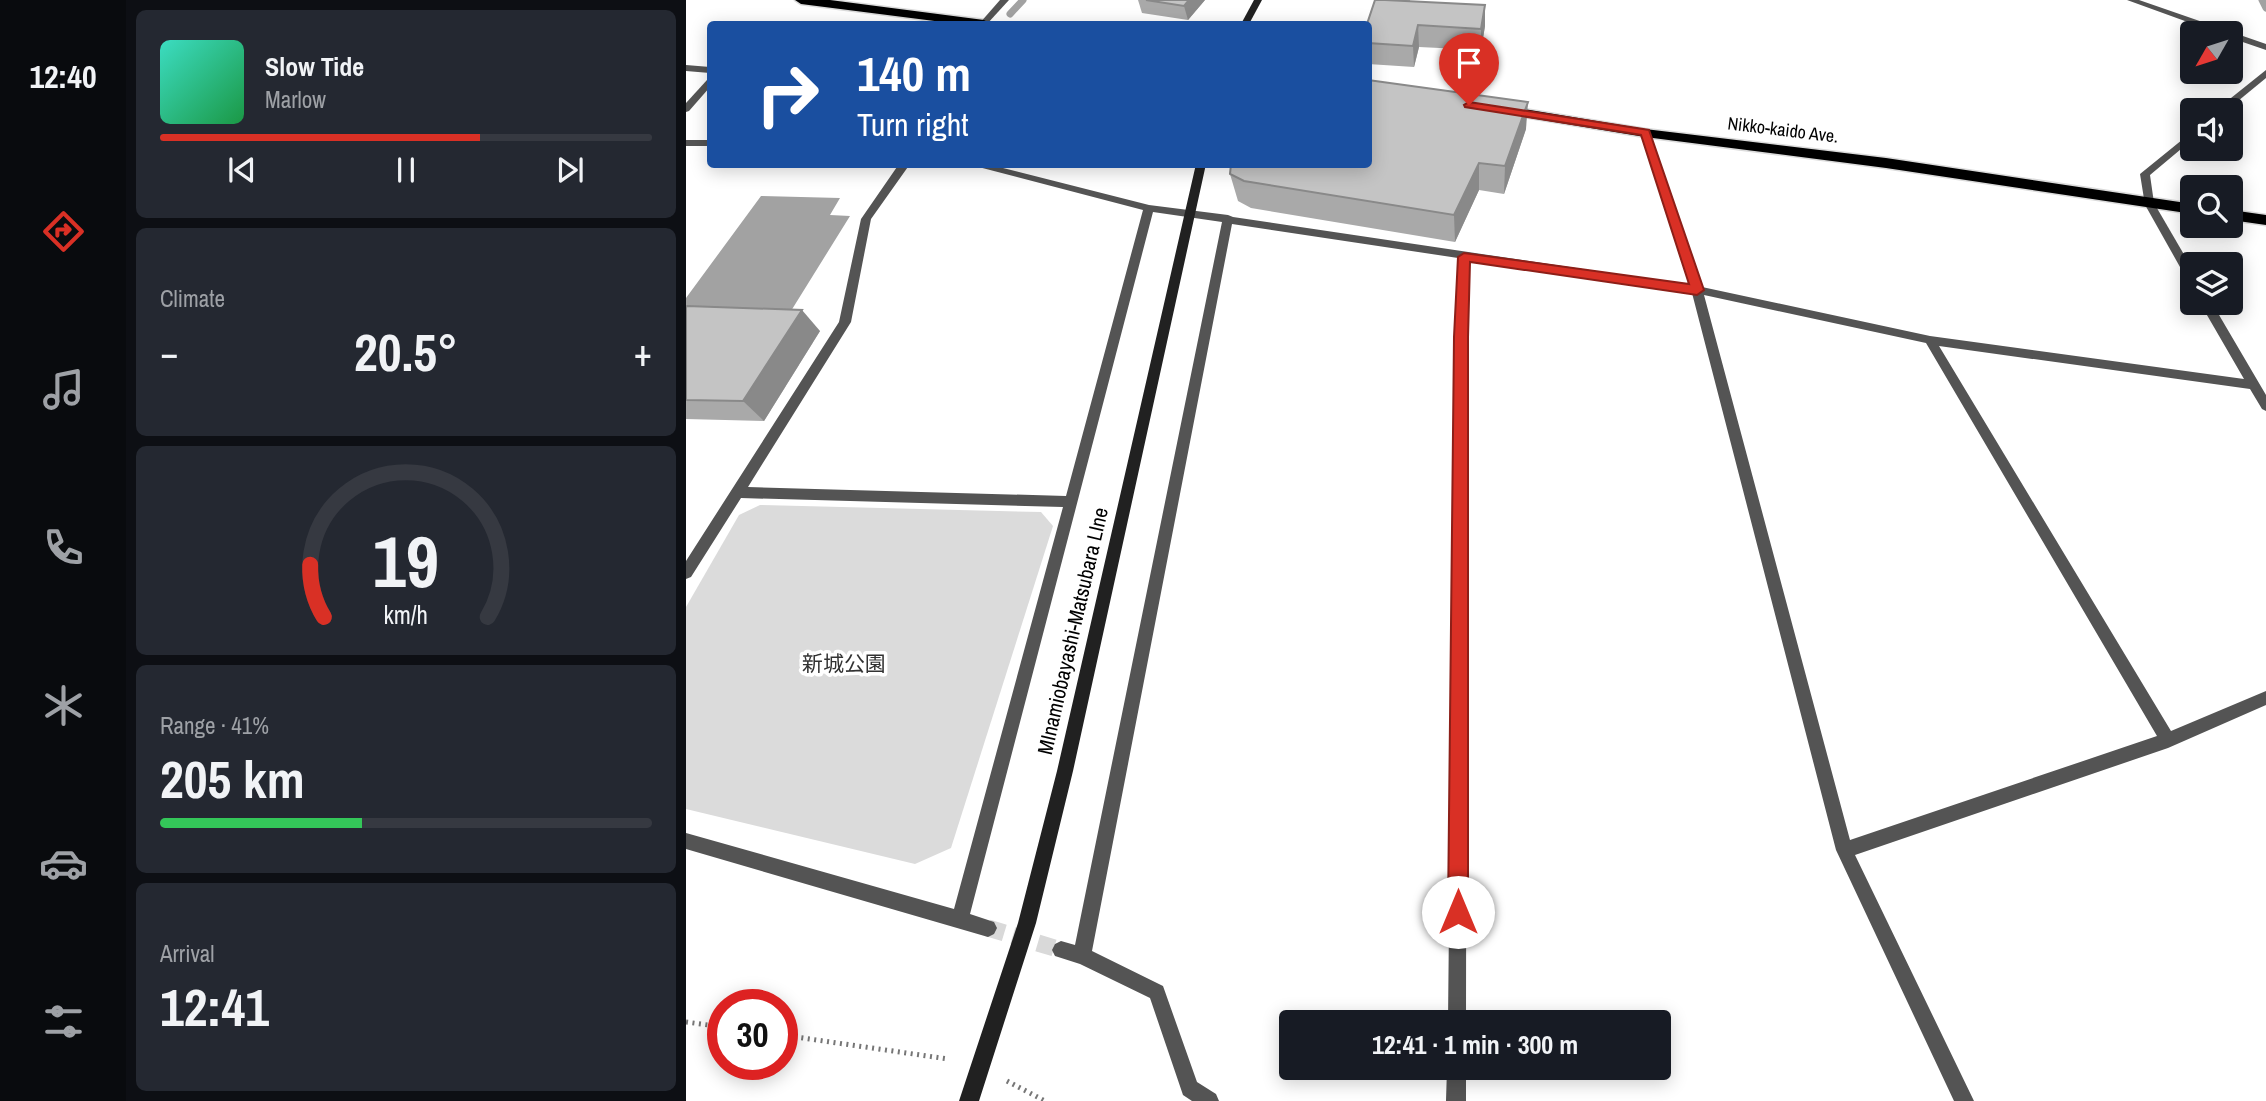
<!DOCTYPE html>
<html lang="en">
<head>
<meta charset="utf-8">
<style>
  body { margin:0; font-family:"Archivo Narrow","Noto Sans JP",sans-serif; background:#242831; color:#f1f3f6; height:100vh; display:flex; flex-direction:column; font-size:26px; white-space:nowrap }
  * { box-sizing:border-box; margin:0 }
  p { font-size:23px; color:#9ea1a6 }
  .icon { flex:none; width:38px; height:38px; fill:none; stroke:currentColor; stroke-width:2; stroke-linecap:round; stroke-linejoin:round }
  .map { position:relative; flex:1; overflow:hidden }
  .panel { display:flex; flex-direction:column; gap:10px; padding:10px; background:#0d0f14; width:560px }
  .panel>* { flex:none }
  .guide { position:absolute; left:21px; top:21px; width:665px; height:147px; border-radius:7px; box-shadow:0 4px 18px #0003; background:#1a4fa0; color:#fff; overflow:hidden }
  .needle { width:46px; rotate:231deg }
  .fabs { position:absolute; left:1494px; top:21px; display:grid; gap:14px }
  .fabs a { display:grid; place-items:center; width:63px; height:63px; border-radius:7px; background:#171b24; box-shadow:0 4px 18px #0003; font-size:35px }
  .speed { position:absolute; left:21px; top:989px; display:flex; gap:14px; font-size:35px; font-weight:700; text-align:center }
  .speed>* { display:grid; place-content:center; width:91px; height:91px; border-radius:50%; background:#171b24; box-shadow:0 4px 18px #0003; line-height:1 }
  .speed .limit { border:10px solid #d22; background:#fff; color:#111 }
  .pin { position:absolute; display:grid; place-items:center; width:60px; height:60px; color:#fff; margin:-72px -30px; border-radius:50% 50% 50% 0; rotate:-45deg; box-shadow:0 0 7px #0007 }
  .pin .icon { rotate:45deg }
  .me { position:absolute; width:77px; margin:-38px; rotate:0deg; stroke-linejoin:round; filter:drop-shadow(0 0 5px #0008) }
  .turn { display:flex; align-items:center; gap:24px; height:147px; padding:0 35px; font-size:32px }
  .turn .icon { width:91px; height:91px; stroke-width:2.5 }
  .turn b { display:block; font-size:49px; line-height:60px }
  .big { font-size:52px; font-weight:800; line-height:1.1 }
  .panel .tile { flex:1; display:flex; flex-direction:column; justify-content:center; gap:10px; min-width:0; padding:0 24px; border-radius:10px; background:#242831 }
  .panel .dial { align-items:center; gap:0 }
  .dial svg { height:182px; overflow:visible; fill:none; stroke:#363941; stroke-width:7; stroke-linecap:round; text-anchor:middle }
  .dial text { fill:#f1f3f6; stroke:none }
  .song { display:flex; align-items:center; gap:21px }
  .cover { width:84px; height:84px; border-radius:10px; background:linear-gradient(135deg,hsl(170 70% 55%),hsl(140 70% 35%)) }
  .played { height:7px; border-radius:4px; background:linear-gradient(90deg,#d93025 65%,#363941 65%) }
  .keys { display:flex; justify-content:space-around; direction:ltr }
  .heat { display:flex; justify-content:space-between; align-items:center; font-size:38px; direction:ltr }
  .charge { height:10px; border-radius:5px; background:linear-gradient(90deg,#34c759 41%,#363941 0) }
  .trip { position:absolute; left:593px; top:1010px; width:392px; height:70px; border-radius:7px; background:#171b24; box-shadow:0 4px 18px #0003; font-weight:800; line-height:70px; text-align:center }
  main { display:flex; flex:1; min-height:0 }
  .tabs { display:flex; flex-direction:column; width:126px; justify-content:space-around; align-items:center; background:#090b0e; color:#9ea1a6 }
  .tabs .icon { width:49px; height:49px }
  .tabs .selected { color:#d93025 }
  .tabs b { font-size:32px; color:#f1f3f6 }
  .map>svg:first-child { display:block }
  .green { fill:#dbdbdb }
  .water { fill:#a2a2a2 }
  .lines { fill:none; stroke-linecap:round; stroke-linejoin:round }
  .stream { stroke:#a2a2a2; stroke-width:7 }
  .street-tunnel { stroke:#d9d9d9; stroke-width:17; stroke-dasharray:17 9; stroke-linecap:butt }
  .highway-casing { stroke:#dbdbdb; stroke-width:3 }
  .path { stroke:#767676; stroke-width:5; stroke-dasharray:2 4.5; stroke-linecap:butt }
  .lane { fill:#545454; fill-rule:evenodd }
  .street { fill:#545454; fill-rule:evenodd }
  .secondary { fill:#212121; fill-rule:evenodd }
  .highway { fill:#000; fill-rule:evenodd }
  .wall { fill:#a9a9a9 }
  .shaded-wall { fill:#898989 }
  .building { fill:#c4c4c4; stroke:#898989; stroke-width:2 }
  .route { fill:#d93025; stroke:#8d1f18; stroke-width:2 }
  .labels { text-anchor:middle; stroke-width:7; stroke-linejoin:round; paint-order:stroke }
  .far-street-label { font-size:18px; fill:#000; stroke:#fff }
  .street-label { font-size:21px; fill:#000; stroke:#fff }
  .park-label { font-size:21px; fill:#323232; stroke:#fff }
</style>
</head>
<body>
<main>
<nav class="tabs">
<b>12:40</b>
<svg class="icon selected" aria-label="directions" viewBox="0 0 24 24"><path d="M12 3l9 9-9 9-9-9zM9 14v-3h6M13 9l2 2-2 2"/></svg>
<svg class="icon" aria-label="music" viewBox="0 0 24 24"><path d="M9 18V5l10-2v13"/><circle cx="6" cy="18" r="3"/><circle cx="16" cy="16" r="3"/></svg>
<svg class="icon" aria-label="phone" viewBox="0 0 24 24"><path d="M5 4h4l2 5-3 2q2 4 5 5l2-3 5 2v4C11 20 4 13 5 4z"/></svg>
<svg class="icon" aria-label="climate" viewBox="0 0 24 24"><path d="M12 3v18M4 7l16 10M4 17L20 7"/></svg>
<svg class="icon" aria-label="car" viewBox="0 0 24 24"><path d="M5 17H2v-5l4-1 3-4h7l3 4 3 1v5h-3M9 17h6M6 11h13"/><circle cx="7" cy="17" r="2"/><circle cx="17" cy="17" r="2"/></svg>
<svg class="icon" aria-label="filters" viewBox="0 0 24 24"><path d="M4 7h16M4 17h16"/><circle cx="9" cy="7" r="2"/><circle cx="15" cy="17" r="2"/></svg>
</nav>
<section class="panel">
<div class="tile">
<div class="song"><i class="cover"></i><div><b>Slow Tide</b><p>Marlow</p></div></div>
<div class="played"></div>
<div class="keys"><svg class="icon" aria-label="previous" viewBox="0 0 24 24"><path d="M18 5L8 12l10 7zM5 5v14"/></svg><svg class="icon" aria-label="pause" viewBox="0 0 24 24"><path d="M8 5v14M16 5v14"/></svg><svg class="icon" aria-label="next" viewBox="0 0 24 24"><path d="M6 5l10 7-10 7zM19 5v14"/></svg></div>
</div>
<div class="tile"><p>Climate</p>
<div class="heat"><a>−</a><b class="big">20.5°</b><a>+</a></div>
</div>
<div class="tile dial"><svg viewBox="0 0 100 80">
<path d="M14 69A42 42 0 1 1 86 69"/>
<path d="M14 69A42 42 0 0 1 8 46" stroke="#d93025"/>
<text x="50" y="56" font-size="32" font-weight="700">19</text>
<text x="50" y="72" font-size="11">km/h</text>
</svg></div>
<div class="tile"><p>Range · 41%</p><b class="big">205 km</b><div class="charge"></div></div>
<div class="tile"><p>Arrival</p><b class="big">12:41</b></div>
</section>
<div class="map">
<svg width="1580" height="1101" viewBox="0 0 1580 1101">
  <rect width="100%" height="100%" fill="#fff"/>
  <polygon class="green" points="74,505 355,512 367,526 265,848 229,864 0,809 0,607 53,515"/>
  <polygon class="water" points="75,196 154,198 144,215 164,216 100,319 0,317 0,298"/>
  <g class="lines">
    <g class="stream">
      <polyline points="1576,0 1580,8"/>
      <polyline points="324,14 337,0"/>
    </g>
    <polyline class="street-tunnel" points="302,928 375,950"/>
    <g class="highway-casing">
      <g id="highway">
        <polygon points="109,0 144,0 298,20 305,24 272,24 115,4"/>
        <polygon points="813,105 959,129 1200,158 1507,204 1507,214 1200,168 959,137 808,112 806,109 808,106"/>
        <polygon points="1545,210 1580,215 1580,225 1545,220"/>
      </g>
    </g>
    <g class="path">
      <polyline points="0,1022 37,1027"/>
      <polyline points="96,1035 262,1059"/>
      <polyline points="321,1081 359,1101"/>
    </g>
    <g class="lane">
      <polygon points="314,0 323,0 301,24 293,24"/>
      <polygon points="1580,70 1580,78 1541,110 1530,110"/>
      <polygon points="1507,131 1507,139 1464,175 1468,203 1467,205 1459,205 1454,174"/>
    </g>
    <g class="street">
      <polygon points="1441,0 1453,0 1580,44 1580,50 1545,38 1545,33 1532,33"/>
      <polygon points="0,65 24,67 24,73 0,71"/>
      <polygon points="24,79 24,87 3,111 0,112 0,103 21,80"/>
      <path d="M959 130 964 133 1016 287 1244 336 1558 379 1514 303H1526L1580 395V411L1576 409 1564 389 1253 346 1485 731 1580 691V705L1482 748 1169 855 1288 1101H1268L1150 850 1006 293 783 260 781 337 780 1022H762L769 337 772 258 546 224 406 951 477 986 511 1082 530 1094 533 1101H506L497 1095 464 998 394 964 369 956 366 950 369 944 375 941 389 945 536 222 467 212 284 914 308 922 311 928 308 934 302 937 0 849V833L268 909 377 507 55 498 5 577 0 579V561L153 322 175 219 213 164H224L185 219 165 322 62 487 380 496 457 210 281 164H301L463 205 542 215 547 217 1004 285 954 133ZM1018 295 1240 343 1471 736 1164 840Z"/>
      <rect x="0" y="140" width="24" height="6"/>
      <polygon points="1463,200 1468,203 1507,270 1507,284 1503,283 1458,203"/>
      <polygon points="761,1068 780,1068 780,1101 760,1101"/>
    </g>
    <g class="secondary">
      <polygon points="568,0 576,0 563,24 555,24"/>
      <polygon points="510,164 520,164 387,771 350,923 293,1101 273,1101 332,923 371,771"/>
    </g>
    <use href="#highway" class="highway"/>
  </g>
  <g class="wall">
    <polygon points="452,0 519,0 502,20 456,13"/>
    <polygon points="689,0 724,0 724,1 799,5 799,26 795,50 733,47 728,67 682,64 682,24"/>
    <polygon points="840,129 818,194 793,190 769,242 565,208 552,201 544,174"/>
    <polygon points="0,307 134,331 78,421 0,419"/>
  </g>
  <g class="shaded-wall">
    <polygon points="503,0 519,0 502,20 498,6"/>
    <polygon points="799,5 799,26 795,50 795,29"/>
    <polygon points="732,25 733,47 728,67 727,46"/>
    <polygon points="842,102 840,129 818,194 819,166"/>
    <polygon points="793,163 793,190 769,242 768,215"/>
    <polygon points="116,310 134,331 78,421 57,401"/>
  </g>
  <g class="building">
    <polygon points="460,0 503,0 498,6"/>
    <polygon points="689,0 699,0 799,5 795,29 732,25 727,46 682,43 682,24 681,24"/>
    <polygon points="682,80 842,102 819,166 793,163 768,215 558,181 544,174 545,164 682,164"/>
    <polygon points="1,306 116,310 57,401 0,400 0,307"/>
  </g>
  <polygon class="route" points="783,102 963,130 1018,290 1011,295 784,262 782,337 782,912 779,920 772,922 764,920 762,912 768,337 772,257 778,253 1003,284 955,135 779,107 778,105"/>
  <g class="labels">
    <g class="far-street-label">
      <text transform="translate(1097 130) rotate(7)" y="6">Nikko-kaido Ave.</text>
    </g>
    <g class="street-label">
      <text transform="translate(387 631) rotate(-77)" y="7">MInamiobayashi-Matsubara LIne</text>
    </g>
    <g class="park-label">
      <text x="158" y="671">新城公園</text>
    </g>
  </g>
</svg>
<div class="fabs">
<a><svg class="needle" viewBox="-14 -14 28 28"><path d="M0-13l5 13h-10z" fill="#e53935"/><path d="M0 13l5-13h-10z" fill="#9ea1a6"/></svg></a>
<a><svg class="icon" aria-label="sound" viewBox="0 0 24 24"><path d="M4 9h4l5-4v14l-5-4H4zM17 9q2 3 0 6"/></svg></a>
<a><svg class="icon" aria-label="search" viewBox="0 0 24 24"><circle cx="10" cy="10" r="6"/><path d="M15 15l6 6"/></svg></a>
<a><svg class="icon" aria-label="layers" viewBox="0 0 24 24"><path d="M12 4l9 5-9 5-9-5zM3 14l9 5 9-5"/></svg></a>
</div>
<div class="speed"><div class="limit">30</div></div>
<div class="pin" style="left:783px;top:105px;background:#d93025"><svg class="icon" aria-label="arrive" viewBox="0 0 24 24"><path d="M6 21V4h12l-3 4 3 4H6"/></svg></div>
<svg class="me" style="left:772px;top:912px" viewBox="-20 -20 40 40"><circle r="19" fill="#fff"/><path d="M0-13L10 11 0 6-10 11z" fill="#d93025"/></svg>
<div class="trip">12:41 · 1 min · 300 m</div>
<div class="guide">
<div class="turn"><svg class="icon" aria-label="right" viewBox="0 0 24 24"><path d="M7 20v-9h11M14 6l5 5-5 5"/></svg><div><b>140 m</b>Turn right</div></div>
</div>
</div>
</main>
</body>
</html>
